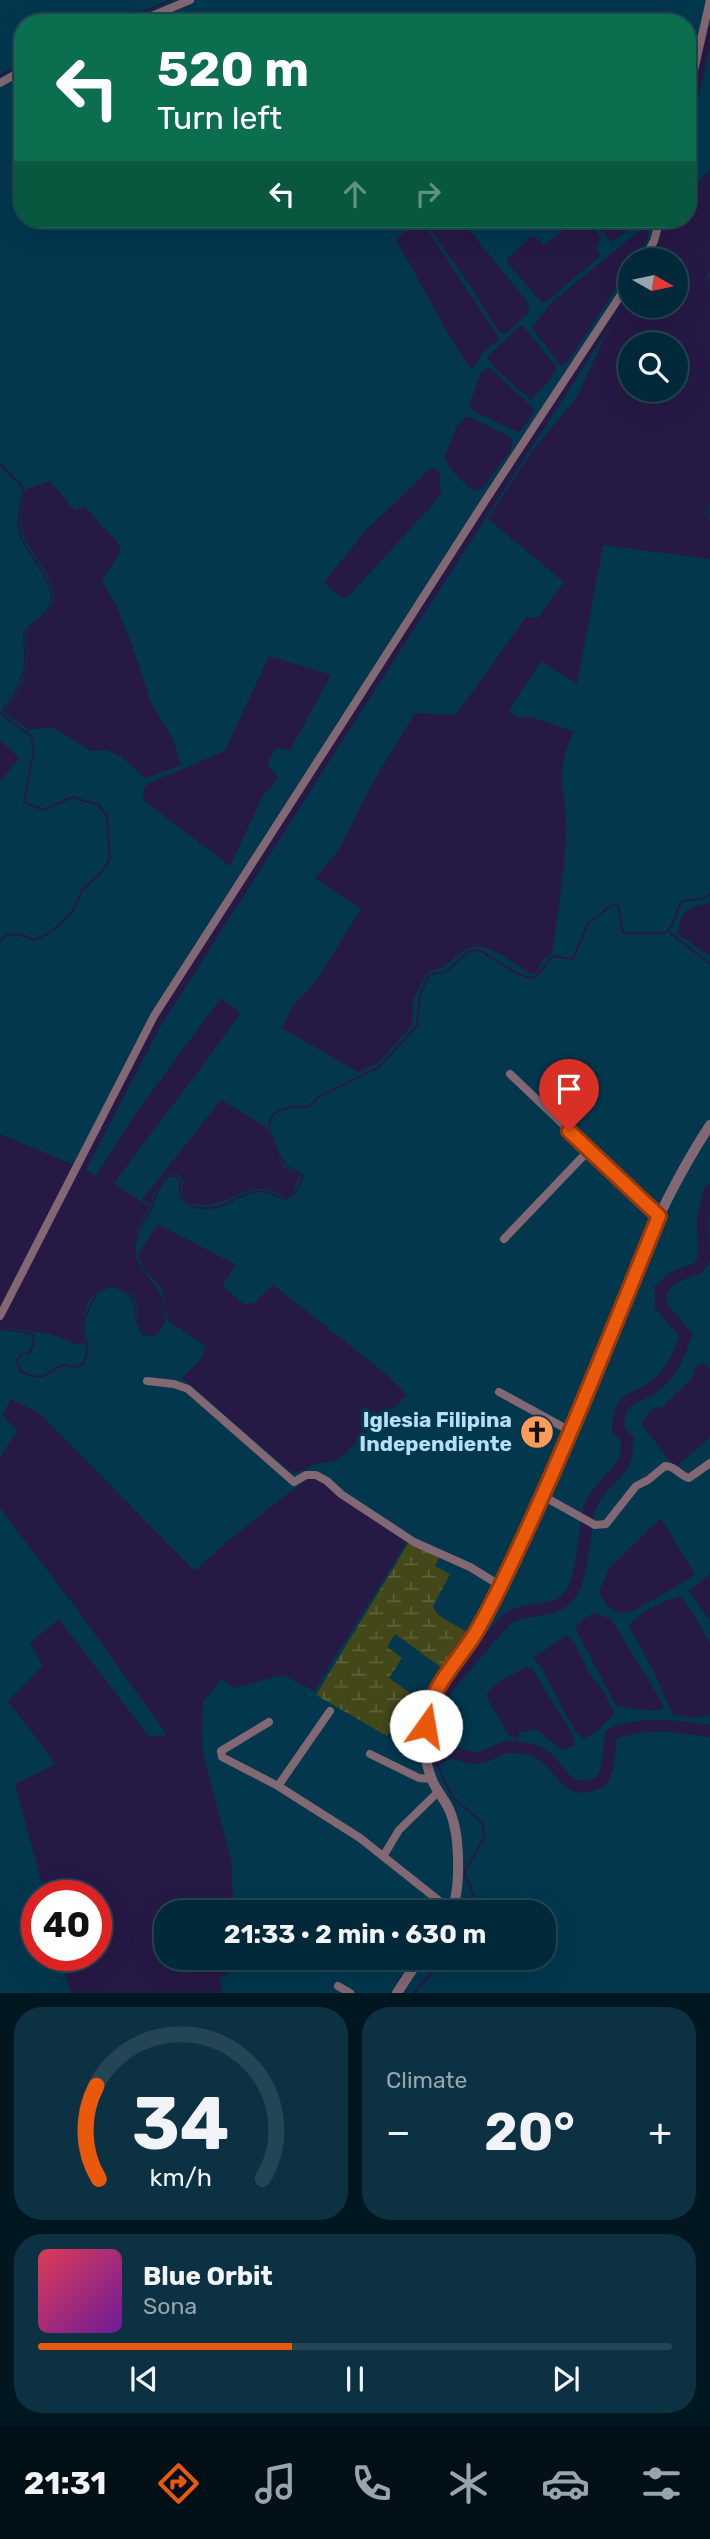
<!DOCTYPE html>
<html lang="en">
<head>
<meta charset="utf-8">
<style>
  body { margin:0; font-family:Rubik,sans-serif; background:#0c3142; color:#f1f3f6; height:100vh; display:flex; flex-direction:column; font-size:26px; white-space:nowrap }
  * { box-sizing:border-box; margin:0 }
  p { font-size:23px; color:#96a6af }
  .icon { flex:none; width:38px; height:38px; fill:none; stroke:currentColor; stroke-width:2; stroke-linecap:round; stroke-linejoin:round }
  .map { position:relative; height:1993px; overflow:hidden }
  .side { display:flex; flex-direction:column; gap:14px; padding:14px; background:#011720; flex:1 }
  .side>* { flex:none }
  .top-card { position:absolute; left:14px; top:14px; width:682px; height:214px; border-radius:28px; box-shadow:0 7px 28px #0002,0 0 0 2px #234554; background:#0b6e4f; color:#fff; overflow:hidden }
  .needle { width:46px; rotate:99deg }
  .controls { position:absolute; left:618px; top:248px; display:grid; gap:14px }
  .controls a { display:grid; place-items:center; width:70px; height:70px; border-radius:50%; background:#02293a; box-shadow:0 7px 28px #0002,0 0 0 2px #234554; font-size:35px }
  .speed { position:absolute; left:21px; top:1880px; display:flex; gap:14px; font-size:35px; font-weight:700; text-align:center }
  .speed>* { display:grid; place-content:center; width:91px; height:91px; border-radius:50%; background:#02293a; box-shadow:0 7px 28px #0002,0 0 0 2px #234554; line-height:1 }
  .speed .limit { border:10px solid #d22; background:#fff; color:#111 }
  .pin { position:absolute; display:grid; place-items:center; width:60px; height:60px; color:#fff; margin:-72px -30px; border-radius:50% 50% 50% 0; rotate:-45deg; box-shadow:0 0 7px #0007 }
  .pin .icon { rotate:45deg }
  .me { position:absolute; width:77px; margin:-38px; rotate:13deg; stroke-linejoin:round; filter:drop-shadow(0 0 5px #0008) }
  .turn { display:flex; align-items:center; gap:24px; height:147px; padding:0 28px; font-size:32px }
  .turn .icon { width:91px; height:91px; stroke-width:2.5 }
  .turn b { display:block; font-size:49px; line-height:60px }
  .lanes { display:flex; align-items:center; height:66px; padding:0 28px; background:#0003; justify-content:center; gap:35px; direction:ltr }
  .lanes .off { opacity:.35 }
  .big { font-size:52px; font-weight:700; line-height:1.1 }
  .side .widget { flex:1; display:flex; flex-direction:column; justify-content:center; gap:10px; min-width:0; padding:0 24px; border-radius:28px; background:#0c3142 }
  .side .dial { align-items:center; gap:0 }
  .dial svg { height:182px; overflow:visible; fill:none; stroke:#234554; stroke-width:7; stroke-linecap:round; text-anchor:middle }
  .dial text { fill:#f1f3f6; stroke:none }
  .song { display:flex; align-items:center; gap:21px }
  .cover { width:84px; height:84px; border-radius:10px; background:linear-gradient(135deg,hsl(350 70% 55%),hsl(280 70% 35%)) }
  .played { height:7px; border-radius:4px; background:linear-gradient(90deg,#ea580c 40%,#234554 40%) }
  .keys { display:flex; justify-content:space-around; direction:ltr }
  .heat { display:flex; justify-content:space-between; align-items:center; font-size:38px; direction:ltr }
  .side .tiles { flex:1; display:grid; gap:14px; grid-template-columns:1fr 1fr }
  .widget:last-child { grid-column:span 2 }
  .trip { position:absolute; left:154px; top:1900px; width:402px; height:70px; border-radius:28px; background:#02293a; box-shadow:0 7px 28px #0002,0 0 0 2px #234554; font-weight:700; line-height:70px; text-align:center }
  .dock { display:flex; height:112px; justify-content:space-around; align-items:center; background:#011017; color:#96a6af }
  .dock .icon { width:49px; height:49px }
  .dock .active { color:#ea580c }
  .dock b { font-size:32px; color:#f1f3f6 }
  .map>svg:first-child { display:block }
  .wetland { fill:url(#wetland-marsh) }
  .water { fill:#261946; fill-rule:evenodd }
  .lines { fill:none; stroke-linecap:round; stroke-linejoin:round }
  .stream { stroke:#261946; stroke-width:2 }
  .canal { stroke:#261946; stroke-width:8 }
  .river { stroke:#261946; stroke-width:12 }
  .minor { stroke:#826872; stroke-width:8 }
  .tertiary { stroke:#826872; stroke-width:10 }
  .route-casing { stroke:#983908; stroke-width:18 }
  .route { stroke:#ea580c; stroke-width:12 }
  .labels { text-anchor:middle; stroke-width:7; stroke-linejoin:round; paint-order:stroke }
  .poi-label { font-size:21px; font-weight:bold; fill:#b6dff6; stroke:#02374e; text-anchor:end }
</style>
</head>
<body>
<div class="map">
<svg width="710" height="1993" viewBox="0 0 710 1993">
  <defs>
    <pattern id="wetland-marsh" width="20" height="14" patternUnits="userSpaceOnUse" patternTransform="scale(1.75)"><rect width="20" height="14" fill="#444819"/><path d="M1 5h8M5 5V1M11 12h8M15 12V8" fill="none" stroke="#5d623b"/></pattern>
  </defs>
  <rect width="100%" height="100%" fill="#02374e"/>
  <polygon class="wetland" points="409,1542 440,1556 435,1566 450,1574 433,1606 438,1615 470,1634 446,1671 395,1634 387,1647 402,1658 389,1678 410,1693 387,1736 316,1695"/>
  <g class="water">
    <path d="M710 170V272L707 276 710 285V490L705 511 710 520V559L603 545 577 684 541 661 509 710 516 717 534 718 574 732C552 773 568 793 566 836 564 876 558 914 552 953L543 960 536 974 529 973C513 963 484 937 465 950 449 961 448 967 428 972L414 998 412 1026 379 1062 358 1072 282 1028 293 1005 314 984 361 909 315 878 339 850 373 782 415 713 456 715 526 617 538 618 564 582 488 519 534 449 576 399 606 334 630 296V306H676V261H653L660 249 669 219H688V194ZM630 345H676V390H630Z"/>
    <polygon points="426,219 460,219 529,304 528,313 507,333 499,332 472,288 425,222"/>
    <polygon points="577,219 586,219 600,237 597,248 600,256 546,302 542,303 508,264 507,259 530,238 535,237 544,246"/>
    <polygon points="591,219 643,219 613,241 609,240"/>
    <path d="M417 223 425 226 499 338C495 345 486 348 482 354 477 359 477 365 471 369L454 344 398 243 397 238Z"/>
    <polygon points="643,228 649,228 647,239 634,261 630,261 630,267 567,363 561,366 532,328 552,302"/>
    <polygon points="520,326 524,327 557,368 548,382 531,400 495,368 487,357"/>
    <polygon points="489,367 535,410 521,431 518,432 473,411 469,406 481,373"/>
    <polygon points="466,417 470,417 510,437 513,442 509,453 484,486 481,489 473,491 454,473 444,458 457,426"/>
    <path d="M431 468H435C444 475 439 479 439 489L442 494 348 597 340 596 324 583 327 579 365 531Z"/>
    <path d="M50 481 72 508 77 510 84 506 117 542 121 550 102 581 115 603 132 645 151 703 173 739 181 765 145 778 122 757 106 750 91 751 54 728 29 729 4 713C14 699 28 679 27 660 27 650 26 642 27 631 33 625 42 619 48 613 69 587 29 556 23 533 18 515 23 507 25 490Z"/>
    <polygon points="269,656 331,675 290,750 276,748 267,764 278,777 269,791 265,791 230,866 143,800 144,789 147,784 225,751"/>
    <polygon points="0,740 19,758 0,782"/>
    <path d="M710 903V953L708 955 678 934C680 910 688 908 710 903Z"/>
    <path d="M221 998 240 1013C201 1071 155 1126 114 1184L150 1207C141 1220 132 1235 134 1252 135 1270 154 1278 159 1293 164 1307 167 1330 150 1335 130 1326 143 1308 133 1295 128 1289 119 1287 112 1284 107 1287 100 1289 96 1292 83 1304 80 1326 84 1342L79 1345 51 1334 2 1327 83 1168 96 1176 138 1110Z"/>
    <path d="M221 1100 266 1127 283 1167 300 1176 291 1194 286 1198C281 1195 275 1191 270 1190 242 1182 224 1214 187 1202L182 1193 183 1181 177 1173 167 1175 154 1193 151 1205 142 1200Z"/>
    <polygon points="0,1134 74,1165 0,1311"/>
    <polygon points="158,1224 236,1265 222,1286 244,1304 254,1303 273,1285 380,1369 407,1395 338,1460 312,1465 305,1470 292,1473 182,1378 203,1357 205,1346 169,1321 162,1289 144,1269 138,1254"/>
    <polygon points="704,1363 710,1370 710,1437 675,1468 641,1423 653,1408 662,1407 693,1377 694,1368"/>
    <polygon points="11,1399 39,1413 195,1571 230,1539 308,1478 316,1477 408,1540 314,1691 283,1675 233,1688 222,1678 203,1702 202,1749 231,1860 234,1913 166,1913 166,1958 232,1958 232,1971 220,1978 222,1993 71,1993 61,1955 96,1955 96,1895 45,1895 15,1784 56,1764 8,1701 43,1666 30,1643 59,1619 149,1737 167,1735 80,1613 0,1508 0,1457 17,1431 3,1415"/>
    <path d="M661 1518 695 1575C683 1582 634 1612 627 1613 614 1615 602 1602 599 1591L610 1567Z"/>
    <polygon points="710,1574 710,1621 689,1591"/>
    <path d="M680 1596 694 1615 710 1644V1715L695 1718 673 1715 655 1674 629 1626C641 1611 662 1602 680 1596Z"/>
    <path d="M594 1613 611 1619 663 1704V1709C656 1712 622 1709 616 1705L575 1628 586 1617Z"/>
    <polygon points="567,1635 576,1646 589,1673 604,1692 614,1714 597,1731 584,1739 575,1731 541,1667 533,1658"/>
    <path d="M525 1667 532 1669 571 1731 575 1745 562 1750 536 1729 519 1733 518 1739 510 1737 486 1696C495 1680 511 1677 525 1667Z"/>
  </g>
  <g class="lines">
    <g class="stream">
      <polyline points="117,23 171,0"/>
      <polyline points="0,76 23,62"/>
      <polyline points="710,276 710,281"/>
      <path d="M0 464 23 488C23 506 15 517 21 536 27 557 67 589 45 613 39 620 31 625 24 631 24 641 25 650 25 660 26 679 11 699 1 714L31 736 34 750 24 802 43 810 73 797 98 805 107 816 110 859 102 872 82 890 74 909 61 923 49 933 35 940 19 934 6 935 0 942"/>
      <polyline points="710,495 707,511 710,515"/>
      <polyline points="669,932 710,964"/>
      <path d="M0 1328 33 1334 34 1343 29 1353 23 1354 16 1360 20 1371C55 1389 47 1358 75 1367L83 1364 88 1349 84 1337V1319L96 1294 111 1285C150 1300 125 1307 143 1334L156 1335C185 1299 135 1279 135 1251 134 1232 146 1221 153 1205 158 1191 157 1189 168 1176H176L180 1182C177 1207 196 1211 217 1207 230 1204 241 1194 254 1192 265 1189 275 1195 285 1200 295 1193 300 1187 303 1176 298 1171 289 1169 285 1164 278 1157 276 1148 273 1140 260 1109 285 1106 309 1107L318 1097 379 1067 405 1039 417 1025 420 995 429 975 447 971 468 952 479 950C490 956 525 982 534 977 542 974 545 962 553 956L573 959 588 923 612 905H618L623 933H663C676 928 674 910 683 901L702 899 710 894"/>
      <polyline points="435,1760 452,1796 483,1824 484,1838 464,1872 478,1907 477,1913"/>
      <polyline points="414,1993 445,1958"/>
    </g>
    <g class="canal">
      <polyline points="688,123 710,30"/>
      <polyline points="648,261 659,243 665,219"/>
      <polyline points="0,1327 156,1026 370,690 630,288"/>
    </g>
    <path class="river" d="M710 1190 703 1219 704 1259 698 1268 674 1277 661 1289V1306L686 1335C680 1354 673 1369 658 1383 635 1404 620 1389 618 1430L628 1440C627 1446 627 1455 624 1461 617 1477 595 1489 590 1508 583 1532 584 1579 569 1596 553 1615 529 1606 510 1617 502 1622 437 1699 434 1707 428 1724 431 1744 435 1760L449 1752C458 1753 468 1758 476 1758 487 1758 497 1749 507 1747 514 1746 528 1749 534 1751 564 1760 560 1802 602 1781L607 1768 611 1734C644 1721 675 1726 710 1731"/>
    <g class="minor">
      <polyline points="135,23 190,0"/>
      <polyline points="0,83 23,70"/>
      <polyline points="688,97 710,0"/>
      <polyline points="643,261 654,241 660,219"/>
      <polyline points="510,1074 659,1216"/>
      <polyline points="504,1239 589,1150"/>
      <polyline points="0,1316 154,1016 483,504 630,281"/>
      <polyline points="147,1381 174,1384 188,1389 294,1482 306,1475 316,1475 327,1481 341,1494 414,1542 470,1567 501,1586"/>
      <polyline points="499,1392 572,1432"/>
      <path d="M543 1496 595 1525 606 1524 636 1486 648 1480 665 1466C676 1466 680 1476 689 1478L710 1463"/>
      <polyline points="269,1722 221,1751 222,1757 278,1786 360,1838 452,1911"/>
      <polyline points="370,1754 419,1778 431,1779"/>
      <polyline points="278,1786 330,1711"/>
      <polyline points="384,1855 399,1830 438,1792"/>
      <polyline points="400,1958 414,1968"/>
      <polyline points="338,1986 350,1993"/>
    </g>
    <g class="tertiary">
      <path d="M451 1913C461 1889 460 1838 451 1814 447 1802 438 1793 433 1782 423 1760 422 1732 428 1709 436 1680 460 1658 475 1633 489 1611 500 1587 512 1563 533 1518 555 1474 573 1428 613 1325 649 1218 710 1125"/>
      <polyline points="397,1993 420,1958"/>
    </g>
  </g>
  <g class="lines">
    <g class="route-casing">
      <path id="route" d="M426 1726C430 1686 455 1666 475 1634 484 1619 492 1603 500 1587 559 1466 608 1341 659 1216L569 1131"/>
    </g>
    <use href="#route" class="route"/>
  </g>
  <defs>
    <g id="church-disc" transform="scale(1.75)"><circle r="9.5" fill="#fe9b58" stroke="#02374e"/><path d="M-1.2-6h2.4v3.5h3.3v2.4h-3.3V6h-2.4V-.1h-3.3v-2.4h3.3Z" fill="#111"/></g>
  </defs>
  <g fill-rule="evenodd">
    <use href="#church-disc" x="537" y="1432"/>
  </g>
  <g class="labels">
    <g class="poi-label">
      <text x="512" y="1427">Iglesia Filipina<tspan x="512" dy="24">Independiente</tspan></text>
    </g>
  </g>
</svg>
<div class="controls">
<a><svg class="needle" viewBox="-14 -14 28 28"><path d="M0-13l5 13h-10z" fill="#e53935"/><path d="M0 13l5-13h-10z" fill="#96a6af"/></svg></a>
<a><svg class="icon" aria-label="search" viewBox="0 0 24 24"><circle cx="10" cy="10" r="6"/><path d="M15 15l6 6"/></svg></a>
</div>
<div class="speed"><div class="limit">40</div></div>
<div class="pin" style="left:569px;top:1131px;background:#d93025"><svg class="icon" aria-label="arrive" viewBox="0 0 24 24"><path d="M6 21V4h12l-3 4 3 4H6"/></svg></div>
<svg class="me" style="left:426px;top:1726px" viewBox="-20 -20 40 40"><circle r="19" fill="#fff"/><path d="M0-13L10 11 0 6-10 11z" fill="#ea580c"/></svg>
<div class="trip">21:33 · 2 min · 630 m</div>
<div class="top-card">
<div class="turn"><svg class="icon" aria-label="left" viewBox="0 0 24 24"><path d="M17 20v-9H6M10 6l-5 5 5 5"/></svg><div><b>520 m</b>Turn left</div></div>
<div class="lanes"><svg class="icon" aria-label="left" viewBox="0 0 24 24"><path d="M17 20v-9H6M10 6l-5 5 5 5"/></svg><svg class="icon off" aria-label="ahead" viewBox="0 0 24 24"><path d="M12 20V5M6 11l6-6 6 6"/></svg><svg class="icon off" aria-label="right" viewBox="0 0 24 24"><path d="M7 20v-9h11M14 6l5 5-5 5"/></svg></div>
</div>
</div>
<section class="side">
<div class="tiles">
<div class="widget dial"><svg viewBox="0 0 100 80">
<path d="M14 69A42 42 0 1 1 86 69"/>
<path d="M14 69A42 42 0 0 1 13 28" stroke="#ea580c"/>
<text x="50" y="56" font-size="32" font-weight="700">34</text>
<text x="50" y="72" font-size="11">km/h</text>
</svg></div>
<div class="widget"><p>Climate</p>
<div class="heat"><a>−</a><b class="big">20°</b><a>+</a></div>
</div>
<div class="widget">
<div class="song"><i class="cover"></i><div><b>Blue Orbit</b><p>Sona</p></div></div>
<div class="played"></div>
<div class="keys"><svg class="icon" aria-label="previous" viewBox="0 0 24 24"><path d="M18 5L8 12l10 7zM5 5v14"/></svg><svg class="icon" aria-label="pause" viewBox="0 0 24 24"><path d="M8 5v14M16 5v14"/></svg><svg class="icon" aria-label="next" viewBox="0 0 24 24"><path d="M6 5l10 7-10 7zM19 5v14"/></svg></div>
</div>
</div>
</section>
<nav class="dock">
<b>21:31</b>
<svg class="icon active" aria-label="directions" viewBox="0 0 24 24"><path d="M12 3l9 9-9 9-9-9zM9 14v-3h6M13 9l2 2-2 2"/></svg>
<svg class="icon" aria-label="music" viewBox="0 0 24 24"><path d="M9 18V5l10-2v13"/><circle cx="6" cy="18" r="3"/><circle cx="16" cy="16" r="3"/></svg>
<svg class="icon" aria-label="phone" viewBox="0 0 24 24"><path d="M5 4h4l2 5-3 2q2 4 5 5l2-3 5 2v4C11 20 4 13 5 4z"/></svg>
<svg class="icon" aria-label="climate" viewBox="0 0 24 24"><path d="M12 3v18M4 7l16 10M4 17L20 7"/></svg>
<svg class="icon" aria-label="car" viewBox="0 0 24 24"><path d="M5 17H2v-5l4-1 3-4h7l3 4 3 1v5h-3M9 17h6M6 11h13"/><circle cx="7" cy="17" r="2"/><circle cx="17" cy="17" r="2"/></svg>
<svg class="icon" aria-label="filters" viewBox="0 0 24 24"><path d="M4 7h16M4 17h16"/><circle cx="9" cy="7" r="2"/><circle cx="15" cy="17" r="2"/></svg>
</nav>
</body>
</html>
